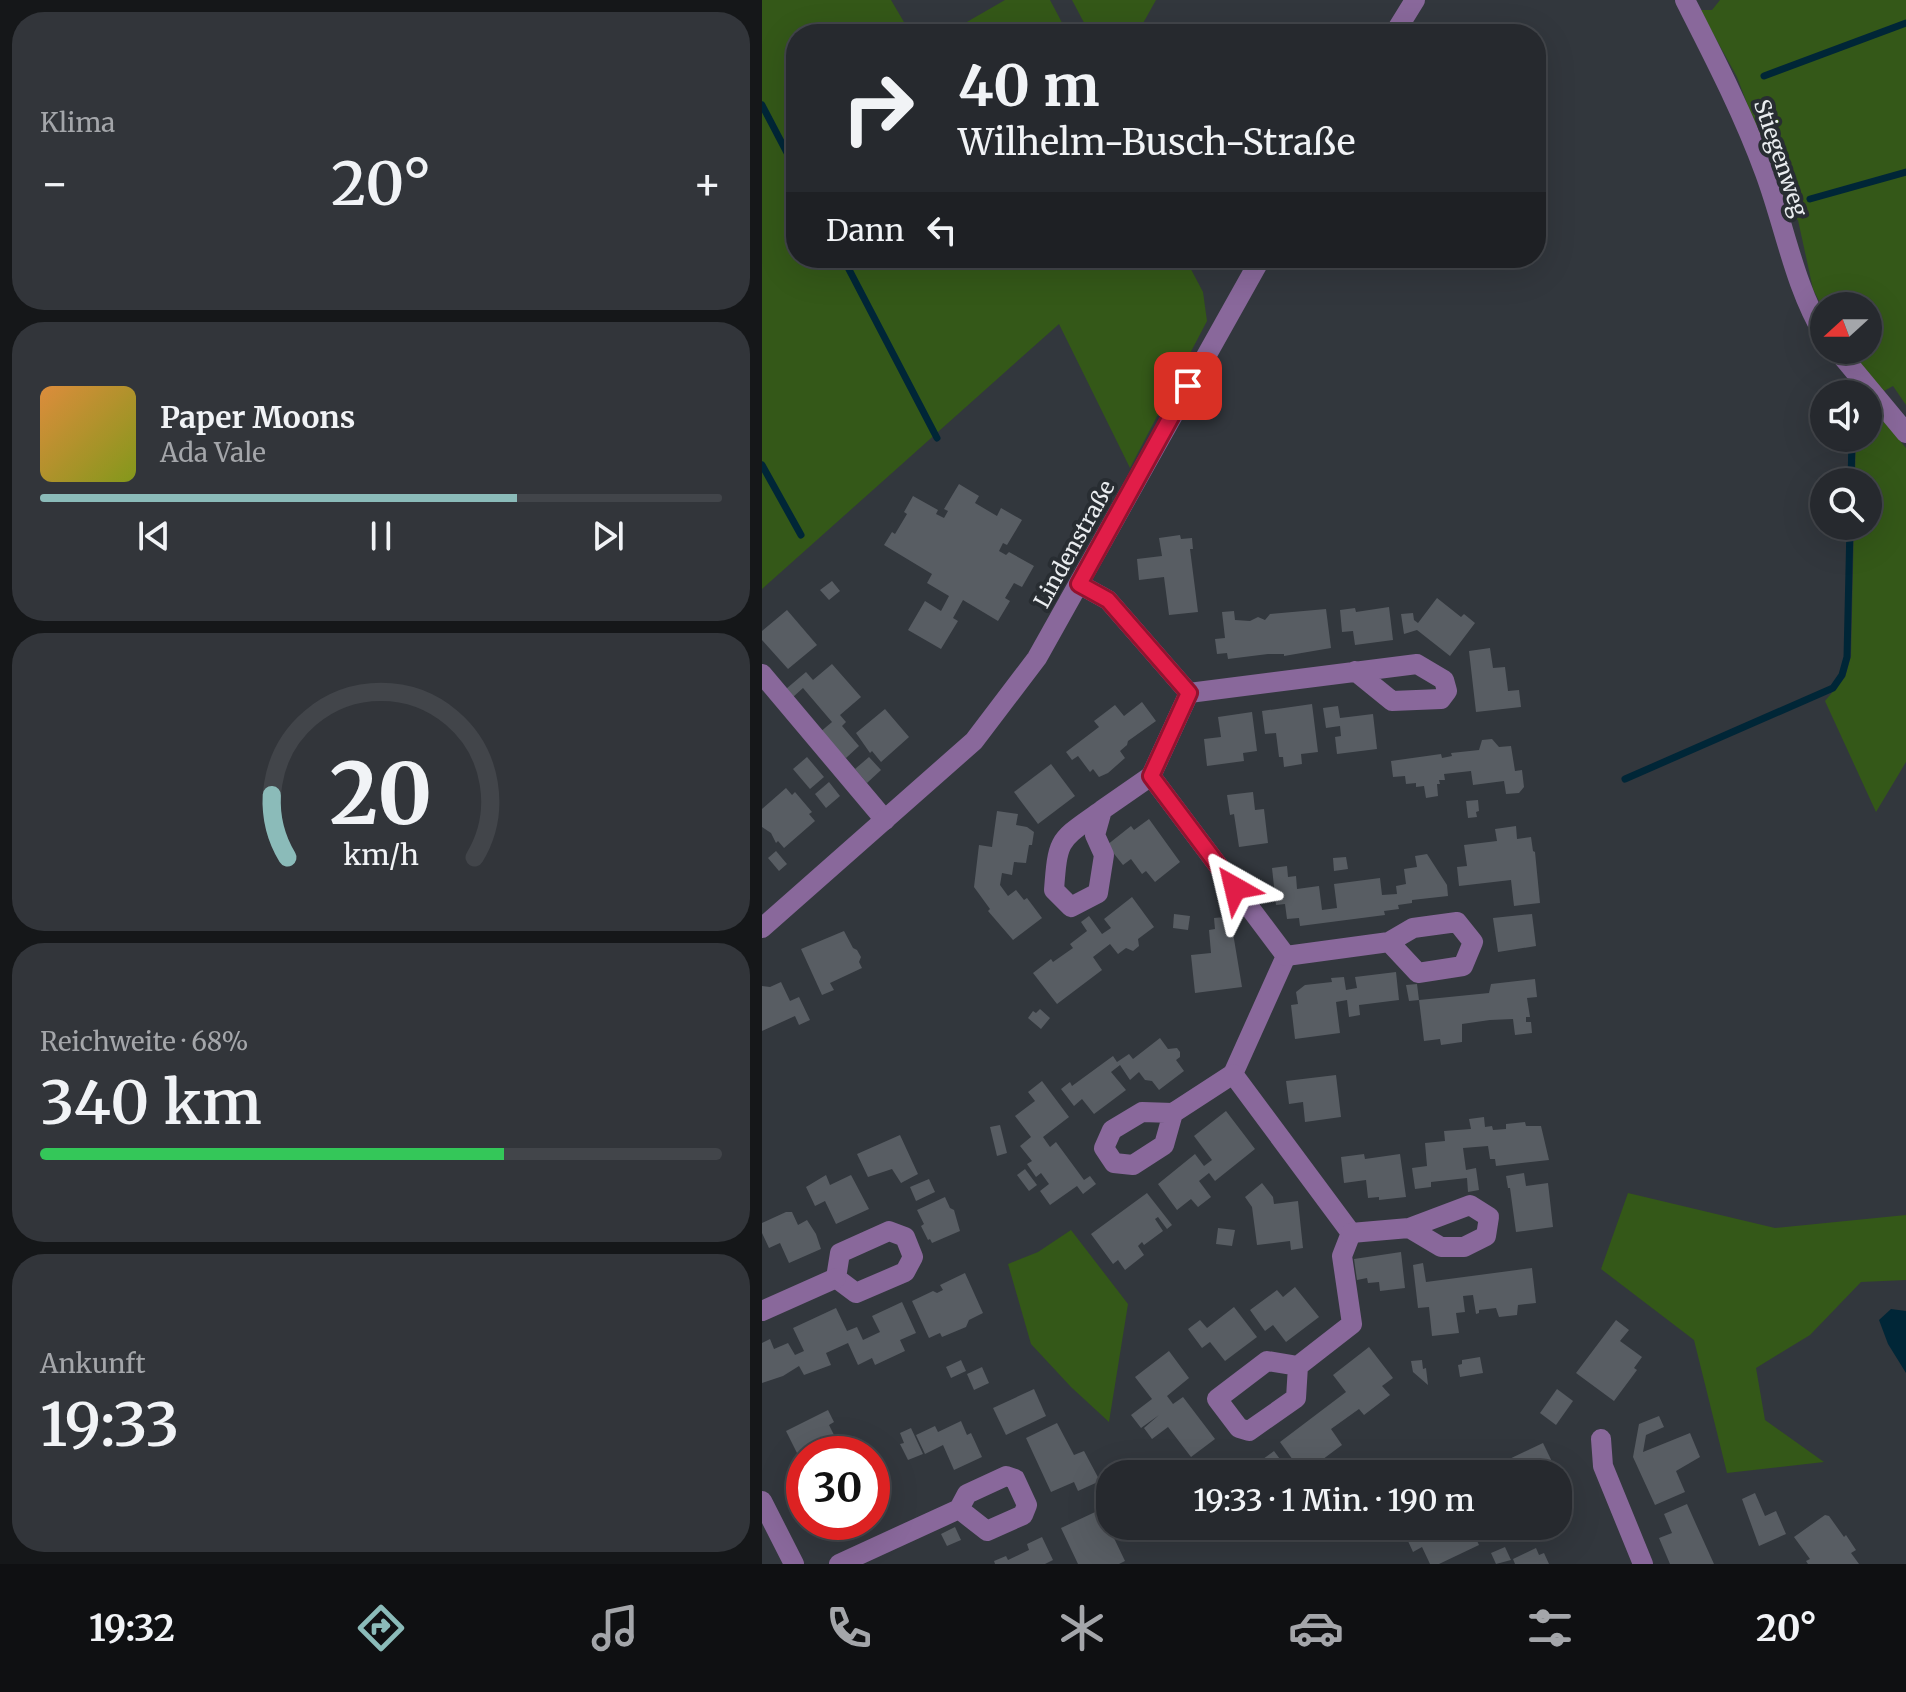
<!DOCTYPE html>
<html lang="de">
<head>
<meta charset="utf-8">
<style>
  body { margin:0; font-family:Merriweather,serif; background:#32353a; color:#f1f3f6; height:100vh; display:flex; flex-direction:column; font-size:30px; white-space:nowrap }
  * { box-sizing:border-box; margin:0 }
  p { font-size:26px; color:#a4a6aa }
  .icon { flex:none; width:44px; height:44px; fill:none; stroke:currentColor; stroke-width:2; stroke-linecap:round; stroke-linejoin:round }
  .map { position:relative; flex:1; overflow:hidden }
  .sheet { display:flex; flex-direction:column; gap:12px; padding:12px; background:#151719; width:762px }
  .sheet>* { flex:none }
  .hud { position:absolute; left:24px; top:24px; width:760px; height:244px; border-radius:32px; box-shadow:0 8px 32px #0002,0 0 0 2px #42454a; background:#26292e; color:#f1f3f6; overflow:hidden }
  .needle { width:52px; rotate:249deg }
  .controls { position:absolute; left:1048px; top:292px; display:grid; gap:16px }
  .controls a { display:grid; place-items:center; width:72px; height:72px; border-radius:50%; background:#26292e; box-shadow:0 8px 32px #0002,0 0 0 2px #42454a; font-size:40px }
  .speed { position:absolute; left:24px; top:1436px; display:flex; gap:16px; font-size:40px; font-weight:700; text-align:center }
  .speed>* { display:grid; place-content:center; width:104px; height:104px; border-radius:50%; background:#26292e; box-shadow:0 8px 32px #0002,0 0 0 2px #42454a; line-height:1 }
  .speed .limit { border:12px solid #d22; background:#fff; color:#111 }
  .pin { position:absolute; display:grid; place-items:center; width:68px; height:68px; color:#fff; margin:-34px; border-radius:16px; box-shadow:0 4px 12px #0006 }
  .me { position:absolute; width:88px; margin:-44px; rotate:323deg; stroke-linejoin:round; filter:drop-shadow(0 0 6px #0008) }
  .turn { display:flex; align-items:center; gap:28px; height:168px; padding:0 40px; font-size:36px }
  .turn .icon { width:104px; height:104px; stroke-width:2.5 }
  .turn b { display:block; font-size:56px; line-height:68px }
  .then { display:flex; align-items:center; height:76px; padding:0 40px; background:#0003; gap:16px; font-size:30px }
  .big { font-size:60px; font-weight:600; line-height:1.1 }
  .sheet .widget { flex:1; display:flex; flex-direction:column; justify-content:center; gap:12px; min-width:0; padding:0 28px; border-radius:32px; background:#32353a }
  .sheet .dial { align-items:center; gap:0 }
  .dial svg { height:208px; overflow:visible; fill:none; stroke:#42454a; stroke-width:7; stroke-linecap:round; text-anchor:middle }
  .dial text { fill:#f1f3f6; stroke:none }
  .song { display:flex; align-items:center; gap:24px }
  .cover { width:96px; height:96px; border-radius:12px; background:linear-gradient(135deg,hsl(30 70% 55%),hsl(70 70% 35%)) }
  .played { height:8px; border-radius:4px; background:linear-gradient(90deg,#8bbbb9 70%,#42454a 70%) }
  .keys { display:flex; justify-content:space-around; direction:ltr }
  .heat { display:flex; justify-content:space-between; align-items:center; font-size:44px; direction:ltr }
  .charge { height:12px; border-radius:6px; background:linear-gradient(90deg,#34c759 68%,#42454a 0) }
  .trip { position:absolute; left:334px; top:1460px; width:476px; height:80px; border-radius:32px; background:#26292e; box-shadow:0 8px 32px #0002,0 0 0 2px #42454a; font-weight:600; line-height:80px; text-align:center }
  .tabs { display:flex; height:128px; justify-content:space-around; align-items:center; background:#0f1012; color:#a4a6aa }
  .tabs .icon { width:56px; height:56px }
  .tabs .current { color:#8bbbb9 }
  .tabs b { font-size:36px; color:#f1f3f6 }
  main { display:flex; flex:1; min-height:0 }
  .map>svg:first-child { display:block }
  .green { fill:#345818 }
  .water { fill:#002637 }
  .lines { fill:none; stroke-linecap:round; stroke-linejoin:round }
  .stream { stroke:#002637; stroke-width:7 }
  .building { fill:#585d63 }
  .street { stroke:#89689b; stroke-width:20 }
  .route-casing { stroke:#92132f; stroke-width:20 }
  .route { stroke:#e11d48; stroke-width:14 }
  .labels { text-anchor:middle; stroke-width:8; stroke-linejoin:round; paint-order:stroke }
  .street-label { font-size:22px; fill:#eaedf0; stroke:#282d32 }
</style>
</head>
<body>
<main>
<section class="sheet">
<div class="widget"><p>Klima</p>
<div class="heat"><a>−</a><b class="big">20°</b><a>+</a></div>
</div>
<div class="widget">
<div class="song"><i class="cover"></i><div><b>Paper Moons</b><p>Ada Vale</p></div></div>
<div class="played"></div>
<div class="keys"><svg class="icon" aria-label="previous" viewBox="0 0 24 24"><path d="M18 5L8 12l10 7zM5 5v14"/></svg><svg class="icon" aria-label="pause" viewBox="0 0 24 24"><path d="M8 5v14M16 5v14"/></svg><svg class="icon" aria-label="next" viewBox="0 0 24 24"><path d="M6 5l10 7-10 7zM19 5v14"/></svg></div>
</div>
<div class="widget dial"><svg viewBox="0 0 100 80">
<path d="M14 69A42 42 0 1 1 86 69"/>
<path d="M14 69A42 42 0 0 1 8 45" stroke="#8bbbb9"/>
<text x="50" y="56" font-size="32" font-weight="700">20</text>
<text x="50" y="72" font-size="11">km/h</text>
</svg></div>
<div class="widget"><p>Reichweite · 68%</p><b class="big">340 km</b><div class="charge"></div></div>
<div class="widget"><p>Ankunft</p><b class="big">19:33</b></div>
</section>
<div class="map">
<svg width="1144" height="1564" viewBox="0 0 1144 1564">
  <rect width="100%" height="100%" fill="#32373d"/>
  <g class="green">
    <polygon points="0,0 129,0 149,34 34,34 34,258 423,258 441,292 445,321 368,468 297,324 0,589"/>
    <polygon points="243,0 288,0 306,34 184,34"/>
    <polygon points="310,0 394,0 375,34 328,34"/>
    <polygon points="958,0 1144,0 1144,405 1131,386 1122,391 1086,350 1106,350 1106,306 1062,306 1062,311 1051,289 1036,220 1027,215 975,77 938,10 950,10"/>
    <polygon points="1106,402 1144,448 1144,762 1114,812 1063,701 1083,677 1089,656 1092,526 1106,526 1106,482 1093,482 1094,438 1106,438"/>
    <polygon points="866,1193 1013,1228 1144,1215 1144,1280 1099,1282 1048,1335 994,1368 1003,1420 1062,1462 965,1473 932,1340 839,1269"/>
    <polygon points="309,1230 366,1304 347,1422 309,1387 269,1344 246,1264 276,1252"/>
  </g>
  <polygon class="water" points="1129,1309 1144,1311 1144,1373 1126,1344 1117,1320"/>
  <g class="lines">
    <g class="stream">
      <polyline points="1002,76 1144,23"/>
      <polyline points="0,105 34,170"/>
      <polyline points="1048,199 1144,172"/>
      <polyline points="81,258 175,438"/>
      <polyline points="1091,394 1091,387"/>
      <polyline points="0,465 39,535"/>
      <polyline points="1089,482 1090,438"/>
      <polyline points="863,779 1071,688 1080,675 1085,657 1088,526"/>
    </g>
  </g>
  <g class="building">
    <polygon points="197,484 217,496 213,503 235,516 239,508 260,520 245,545 241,543 237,551 244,555 247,552 272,566 260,587 252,583 243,598 248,601 236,621 201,600 191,618 196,621 179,649 146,630 163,601 179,611 187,596 165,583 170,574 122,545 130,532 133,534 145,514 142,512 151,496 176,510 174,514 182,518 186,511 182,509"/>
    <polygon points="418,535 419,539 430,538 431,549 428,549 436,612 407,615 402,577 377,580 375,559 400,556 397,538"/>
    <polygon points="70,581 78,591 67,600 58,590"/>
    <polygon points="675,598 699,617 702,614 713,623 688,656 655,630 642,634 639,614 651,613 652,620 656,623"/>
    <polygon points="627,607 631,640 593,645 591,631 580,632 578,610 593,608 594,612"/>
    <polygon points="564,609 569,648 522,656 522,654 506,654 466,659 465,653 455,654 453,639 463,638 460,612 472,611 473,620 488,621 496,617 503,620 508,614"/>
    <polygon points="25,610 55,645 26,669 0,640 0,631"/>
    <polygon points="728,648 731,668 743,667 746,691 757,690 759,707 714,712 707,651"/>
    <polygon points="70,664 99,697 78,715 84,722 80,726 97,746 84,758 57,733 70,722 41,688 31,697 24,689 44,672 51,680"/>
    <polygon points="380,702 394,721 366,741 365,745 358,751 363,758 346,773 337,777 331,769 328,772 316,756 310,760 304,752 337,727 332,721 353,705 362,716"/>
    <polygon points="550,704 556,752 539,754 540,764 522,767 521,757 517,757 514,733 503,734 500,711"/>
    <polygon points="576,706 578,718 611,714 615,749 575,754 573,737 579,736 578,726 564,728 561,708"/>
    <polygon points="123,709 147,737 119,762 110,751 108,753 94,733"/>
    <polygon points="490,712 495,751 481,753 482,761 445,766 442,739 459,737 456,717"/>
    <polygon points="730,739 737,747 749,746 753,771 760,770 762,787 757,793 744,794 742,781 711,785 709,771 682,774 683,780 677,780 678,784 675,784 676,796 664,798 662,786 654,787 654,783 644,784 643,776 631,777 629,761 679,754 680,758 690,756 689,753 717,750 720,740"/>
    <polygon points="45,757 62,777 48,789 31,769"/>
    <polygon points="107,757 119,770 105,783 93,769"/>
    <polygon points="289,764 313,796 276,824 252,792"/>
    <polygon points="67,782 78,796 64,808 53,794"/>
    <polygon points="24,788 30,795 33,792 50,812 47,814 53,821 22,848 16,841 14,843 9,833 0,827 0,809"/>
    <polygon points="491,792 493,810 502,809 506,843 477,847 472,814 468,815 465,795"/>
    <polygon points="716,800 717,811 714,812 715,817 706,818 704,801"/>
    <polygon points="235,811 256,814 254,825 265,827 272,832 270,845 267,845 264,863 252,862 250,875 240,873 238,885 246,896 254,890 262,900 265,898 280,918 251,940 226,911 228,909 212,887 217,845 230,847"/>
    <polygon points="387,819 418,862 393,882 384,871 380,874 369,859 361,865 345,845 369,826 372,830"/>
    <polygon points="754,826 755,839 769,837 771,851 773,852 778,903 752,906 749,880 697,886 695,867 705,866 702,845 735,841 733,829"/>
    <polygon points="14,851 25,864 17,871 6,858"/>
    <polygon points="665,854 685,885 686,896 650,900 650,903 636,905 637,909 622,911 623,915 538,926 537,918 525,919 523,904 514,905 510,868 525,866 526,877 534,876 535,889 557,886 560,910 575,908 572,884 618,878 620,895 635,894 634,886 644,884 642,869 655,867 653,856"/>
    <polygon points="584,857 586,869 572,871 571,858"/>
    <polygon points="370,897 392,927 376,939 377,946 371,951 364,948 356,954 348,944 331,957 340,970 295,1004 271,973 289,959 291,962 311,948 308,944 325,931 319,922 327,916 340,934 349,928 342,919"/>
    <polygon points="412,914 428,916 426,930 411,928"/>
    <polygon points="770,914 774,946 736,952 731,918"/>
    <polygon points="463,917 464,928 470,927 480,987 433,993 429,955 449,953 447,930 453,929 452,918"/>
    <polygon points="82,931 91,948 95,950 99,957 97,962 100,968 68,983 72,990 60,995 39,949"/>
    <polygon points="634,972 637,1000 597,1005 598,1015 587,1017 585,1000 574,1002 578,1033 533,1039 529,1005 536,1004 534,992 543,985 570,982 569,978 582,977 584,990 595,988 593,977"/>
    <polygon points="773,979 775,997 765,998 768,1017 764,1017 764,1022 769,1022 770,1033 753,1035 751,1019 728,1020 700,1024 700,1042 679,1045 678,1039 662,1041 657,1000 727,993 729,984"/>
    <polygon points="19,982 28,1001 37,997 48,1020 37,1025 33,1016 0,1031 0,986 8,987"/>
    <polygon points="655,984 657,1000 647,1001 644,985"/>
    <polygon points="278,1009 288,1018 279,1029 266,1018 271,1011 274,1013"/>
    <polygon points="398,1038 406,1049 415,1048 418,1052 418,1057 414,1060 422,1071 397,1090 390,1081 383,1080 377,1072 368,1080 358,1065 349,1072 364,1090 332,1114 320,1099 312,1106 299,1089 308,1082 310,1086 351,1056 355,1062 367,1054 371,1059"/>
    <polygon points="574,1075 579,1117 543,1122 541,1102 527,1104 524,1081"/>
    <polygon points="280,1081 307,1117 281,1137 288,1147 294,1142 322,1180 328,1176 334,1184 321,1194 315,1186 288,1205 278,1191 287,1184 279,1173 274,1177 265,1164 270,1161 258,1146 269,1137 253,1116 273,1101 266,1092"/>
    <polygon points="464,1111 493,1149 453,1181 447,1173 437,1181 449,1197 436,1207 429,1199 415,1210 396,1184 433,1154 442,1166 450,1160 432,1136"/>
    <polygon points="722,1117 723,1127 730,1126 731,1130 744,1129 744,1124 763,1122 764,1126 779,1126 787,1160 734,1166 733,1159 728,1159 726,1146 701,1148 704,1170 714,1168 717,1190 706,1192 705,1178 669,1182 669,1187 653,1189 650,1168 665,1166 663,1143 683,1141 682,1131 709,1129 707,1119"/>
    <polygon points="238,1125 245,1153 235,1156 228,1127"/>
    <polygon points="138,1135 156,1174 139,1183 130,1169 106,1177 95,1154"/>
    <polygon points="602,1154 603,1159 638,1154 644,1197 617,1200 617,1197 606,1198 604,1180 582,1183 579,1157"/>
    <polygon points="263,1169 275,1185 267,1191 255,1175"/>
    <polygon points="762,1173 764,1186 786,1183 791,1227 754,1232 748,1188 746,1188 744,1176"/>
    <polygon points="64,1175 68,1185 89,1175 107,1209 74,1224 63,1201 53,1206 44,1187"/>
    <polygon points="167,1179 173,1192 154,1201 148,1187"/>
    <polygon points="500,1183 511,1197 512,1204 536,1201 541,1248 529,1250 528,1241 495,1245 490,1207 483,1197"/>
    <polygon points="385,1193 410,1225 405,1229 396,1217 393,1219 401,1231 382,1245 380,1242 376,1246 382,1255 363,1270 356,1260 351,1264 329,1234"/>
    <polygon points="183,1197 188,1208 192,1210 198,1231 170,1243 168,1239 166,1240 159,1226 162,1224 155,1210"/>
    <polygon points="24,1212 30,1212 36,1225 45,1220 54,1234 59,1249 27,1263 18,1243 7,1248 0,1233 0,1223"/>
    <polygon points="456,1228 473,1230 470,1246 454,1244"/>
    <polygon points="639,1252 643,1288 618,1291 617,1282 606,1283 605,1278 595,1280 592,1259"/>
    <polygon points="661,1263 664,1282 770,1268 774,1303 756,1305 755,1315 737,1317 734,1308 717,1310 717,1313 714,1314 711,1295 701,1296 703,1312 694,1313 697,1333 670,1336 667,1307 656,1308 651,1265"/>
    <polygon points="203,1273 221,1313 207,1320 204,1327 180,1337 178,1333 167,1338 150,1301 171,1291 175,1293 181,1290 178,1285"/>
    <polygon points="533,1287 557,1317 524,1342 511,1325 503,1331 488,1310 515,1290 521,1297"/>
    <polygon points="140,1302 154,1333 138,1340 143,1351 113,1365 110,1358 96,1365 86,1343 64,1353 69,1365 42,1375 37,1366 21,1376 0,1383 0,1343 8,1339 12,1349 26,1343 33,1355 42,1351 31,1328 74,1308 85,1331 95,1327 101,1340 118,1332 110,1316"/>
    <polygon points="472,1307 495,1337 463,1361 448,1342 440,1348 426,1329 438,1320 445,1328"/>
    <polygon points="854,1320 867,1330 858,1341 880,1357 872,1368 875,1370 852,1401 814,1373"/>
    <polygon points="607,1347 631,1378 620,1386 628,1395 602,1415 597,1409 569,1429 580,1445 541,1474 518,1442 584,1392 571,1375"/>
    <polygon points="407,1351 427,1378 405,1396 411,1404 421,1397 453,1439 429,1457 406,1427 390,1439 382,1428 397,1415 379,1428 369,1415 390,1399 373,1377"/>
    <polygon points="718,1357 721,1373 698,1377 696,1365 700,1364 700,1360"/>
    <polygon points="199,1360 204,1371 189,1378 184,1367"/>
    <polygon points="660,1360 661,1369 664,1368 666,1385 651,1372 649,1361"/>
    <polygon points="220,1367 227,1383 212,1390 205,1374"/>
    <polygon points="272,1389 284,1416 244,1435 231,1408"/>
    <polygon points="795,1389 811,1401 794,1425 778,1413"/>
    <polygon points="66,1410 72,1422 67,1425 75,1441 53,1454 42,1454 42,1460 39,1461 24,1431"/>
    <polygon points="897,1416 902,1427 884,1435 881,1452 928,1433 938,1457 914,1471 923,1492 893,1505 871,1457 877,1424"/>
    <polygon points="199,1421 205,1435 209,1433 220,1457 192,1470 181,1445 163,1454 154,1435 173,1426 176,1432"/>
    <polygon points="295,1423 312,1455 322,1451 338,1481 316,1491 312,1482 289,1492 264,1438"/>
    <polygon points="149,1428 161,1454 146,1460 138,1444 142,1443 138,1433"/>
    <polygon points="781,1443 796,1474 745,1474 739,1463"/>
    <polygon points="512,1451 529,1474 475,1474 495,1459 497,1462"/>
    <polygon points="42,1476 42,1505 30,1482"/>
    <polygon points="993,1493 1003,1516 1014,1511 1024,1534 997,1546 980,1499"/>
    <polygon points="925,1504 933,1522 952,1564 908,1564 897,1538 910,1533 902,1514"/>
    <polygon points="346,1506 348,1526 356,1526 359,1533 351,1536 363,1561 357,1564 316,1564 299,1528"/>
    <polygon points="1063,1515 1067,1516 1082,1537 1084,1535 1094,1550 1089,1553 1097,1564 1046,1564 1044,1561 1048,1559 1032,1537"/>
    <polygon points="650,1526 655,1536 677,1526 708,1526 717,1545 677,1564 668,1564 660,1547 651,1552 641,1530"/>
    <polygon points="193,1527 199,1540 185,1546 179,1534"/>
    <polygon points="280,1537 291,1560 283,1564 233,1564 232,1561 244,1556 246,1560 267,1550 265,1544"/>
    <polygon points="743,1547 749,1560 734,1564 729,1553"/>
    <polygon points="774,1548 777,1555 782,1553 787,1564 753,1564 751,1559"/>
  </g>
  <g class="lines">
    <g class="street">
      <path d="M923 0C952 57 981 113 1003 173 1023 227 1032 285 1062 335"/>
      <polyline points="632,34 653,0"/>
      <polyline points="1075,350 1144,433"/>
      <polyline points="317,584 346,600 427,693 389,776 524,956 471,1074 589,1233 580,1256 590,1324 536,1366 534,1398 487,1431 477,1428 455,1399 505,1361 536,1366"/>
      <polyline points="0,674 123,820"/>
      <polyline points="427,693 655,664 682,680 685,691 679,699 630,701 593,671"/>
      <path d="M340 810C297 841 296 836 292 890L309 907 336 893 342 855 333 835 340 810 389 776"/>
      <polyline points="0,928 212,741 275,658 499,258"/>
      <polyline points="524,956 627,942 651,928 695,922 711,942 701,966 656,973 627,942"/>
      <polyline points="411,1113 402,1145 371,1165 352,1163 342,1148 350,1130 380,1112 411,1113 471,1074"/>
      <polygon points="127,1231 143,1237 151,1257 143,1272 94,1293 74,1278 78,1253"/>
      <polyline points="589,1233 647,1228 679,1247 702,1247 724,1236 727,1217 708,1205 647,1228"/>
      <polyline points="0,1311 74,1278"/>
      <polyline points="839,1439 841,1466 881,1564"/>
      <polyline points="0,1501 32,1564"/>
      <polyline points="77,1564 197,1509 205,1494 244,1476 253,1479 265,1505 261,1515 225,1531 197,1509"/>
    </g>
  </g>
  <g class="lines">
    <g class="route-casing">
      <polyline id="route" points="426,386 317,584 346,600 427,693 389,776 473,888"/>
    </g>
    <use href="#route" class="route"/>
  </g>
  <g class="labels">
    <g class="street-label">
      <text transform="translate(1019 158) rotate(71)" y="8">Stiegenweg</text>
      <text transform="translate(312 544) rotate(-61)" y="8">Lindenstraße</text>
    </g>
  </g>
</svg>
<div class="controls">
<a><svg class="needle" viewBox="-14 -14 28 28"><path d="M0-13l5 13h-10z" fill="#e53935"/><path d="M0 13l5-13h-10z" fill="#a4a6aa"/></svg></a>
<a><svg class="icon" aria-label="sound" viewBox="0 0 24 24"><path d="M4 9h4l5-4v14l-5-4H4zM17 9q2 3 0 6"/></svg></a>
<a><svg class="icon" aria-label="search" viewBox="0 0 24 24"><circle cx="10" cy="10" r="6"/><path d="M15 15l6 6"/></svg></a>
</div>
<div class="speed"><div class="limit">30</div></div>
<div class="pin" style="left:426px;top:386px;background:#d93025"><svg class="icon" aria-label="arrive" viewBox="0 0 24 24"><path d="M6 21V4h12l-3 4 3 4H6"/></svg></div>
<svg class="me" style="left:473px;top:888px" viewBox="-20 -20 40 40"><path d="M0-17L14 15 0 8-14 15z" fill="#e11d48" stroke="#fff" stroke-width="4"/></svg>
<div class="trip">19:33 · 1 Min. · 190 m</div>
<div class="hud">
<div class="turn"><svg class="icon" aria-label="right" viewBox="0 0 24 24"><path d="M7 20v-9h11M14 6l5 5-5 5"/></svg><div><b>40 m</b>Wilhelm-Busch-Straße</div></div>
<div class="then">Dann<svg class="icon" aria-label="left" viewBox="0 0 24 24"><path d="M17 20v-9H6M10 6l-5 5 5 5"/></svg></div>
</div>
</div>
</main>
<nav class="tabs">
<b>19:32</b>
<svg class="icon current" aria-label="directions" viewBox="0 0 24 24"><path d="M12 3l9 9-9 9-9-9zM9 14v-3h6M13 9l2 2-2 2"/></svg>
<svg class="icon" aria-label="music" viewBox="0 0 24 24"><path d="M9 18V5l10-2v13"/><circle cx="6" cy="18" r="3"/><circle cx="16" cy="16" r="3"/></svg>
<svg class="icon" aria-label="phone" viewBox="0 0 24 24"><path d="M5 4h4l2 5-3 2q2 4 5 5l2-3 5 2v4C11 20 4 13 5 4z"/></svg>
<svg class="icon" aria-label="climate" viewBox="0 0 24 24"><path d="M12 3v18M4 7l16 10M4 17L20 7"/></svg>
<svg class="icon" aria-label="car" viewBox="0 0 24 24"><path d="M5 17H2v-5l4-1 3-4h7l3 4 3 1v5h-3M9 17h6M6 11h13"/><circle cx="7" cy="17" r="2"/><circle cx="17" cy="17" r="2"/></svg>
<svg class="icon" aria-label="filters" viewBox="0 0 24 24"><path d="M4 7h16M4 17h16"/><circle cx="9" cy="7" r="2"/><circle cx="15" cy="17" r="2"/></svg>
<b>20°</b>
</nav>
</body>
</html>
